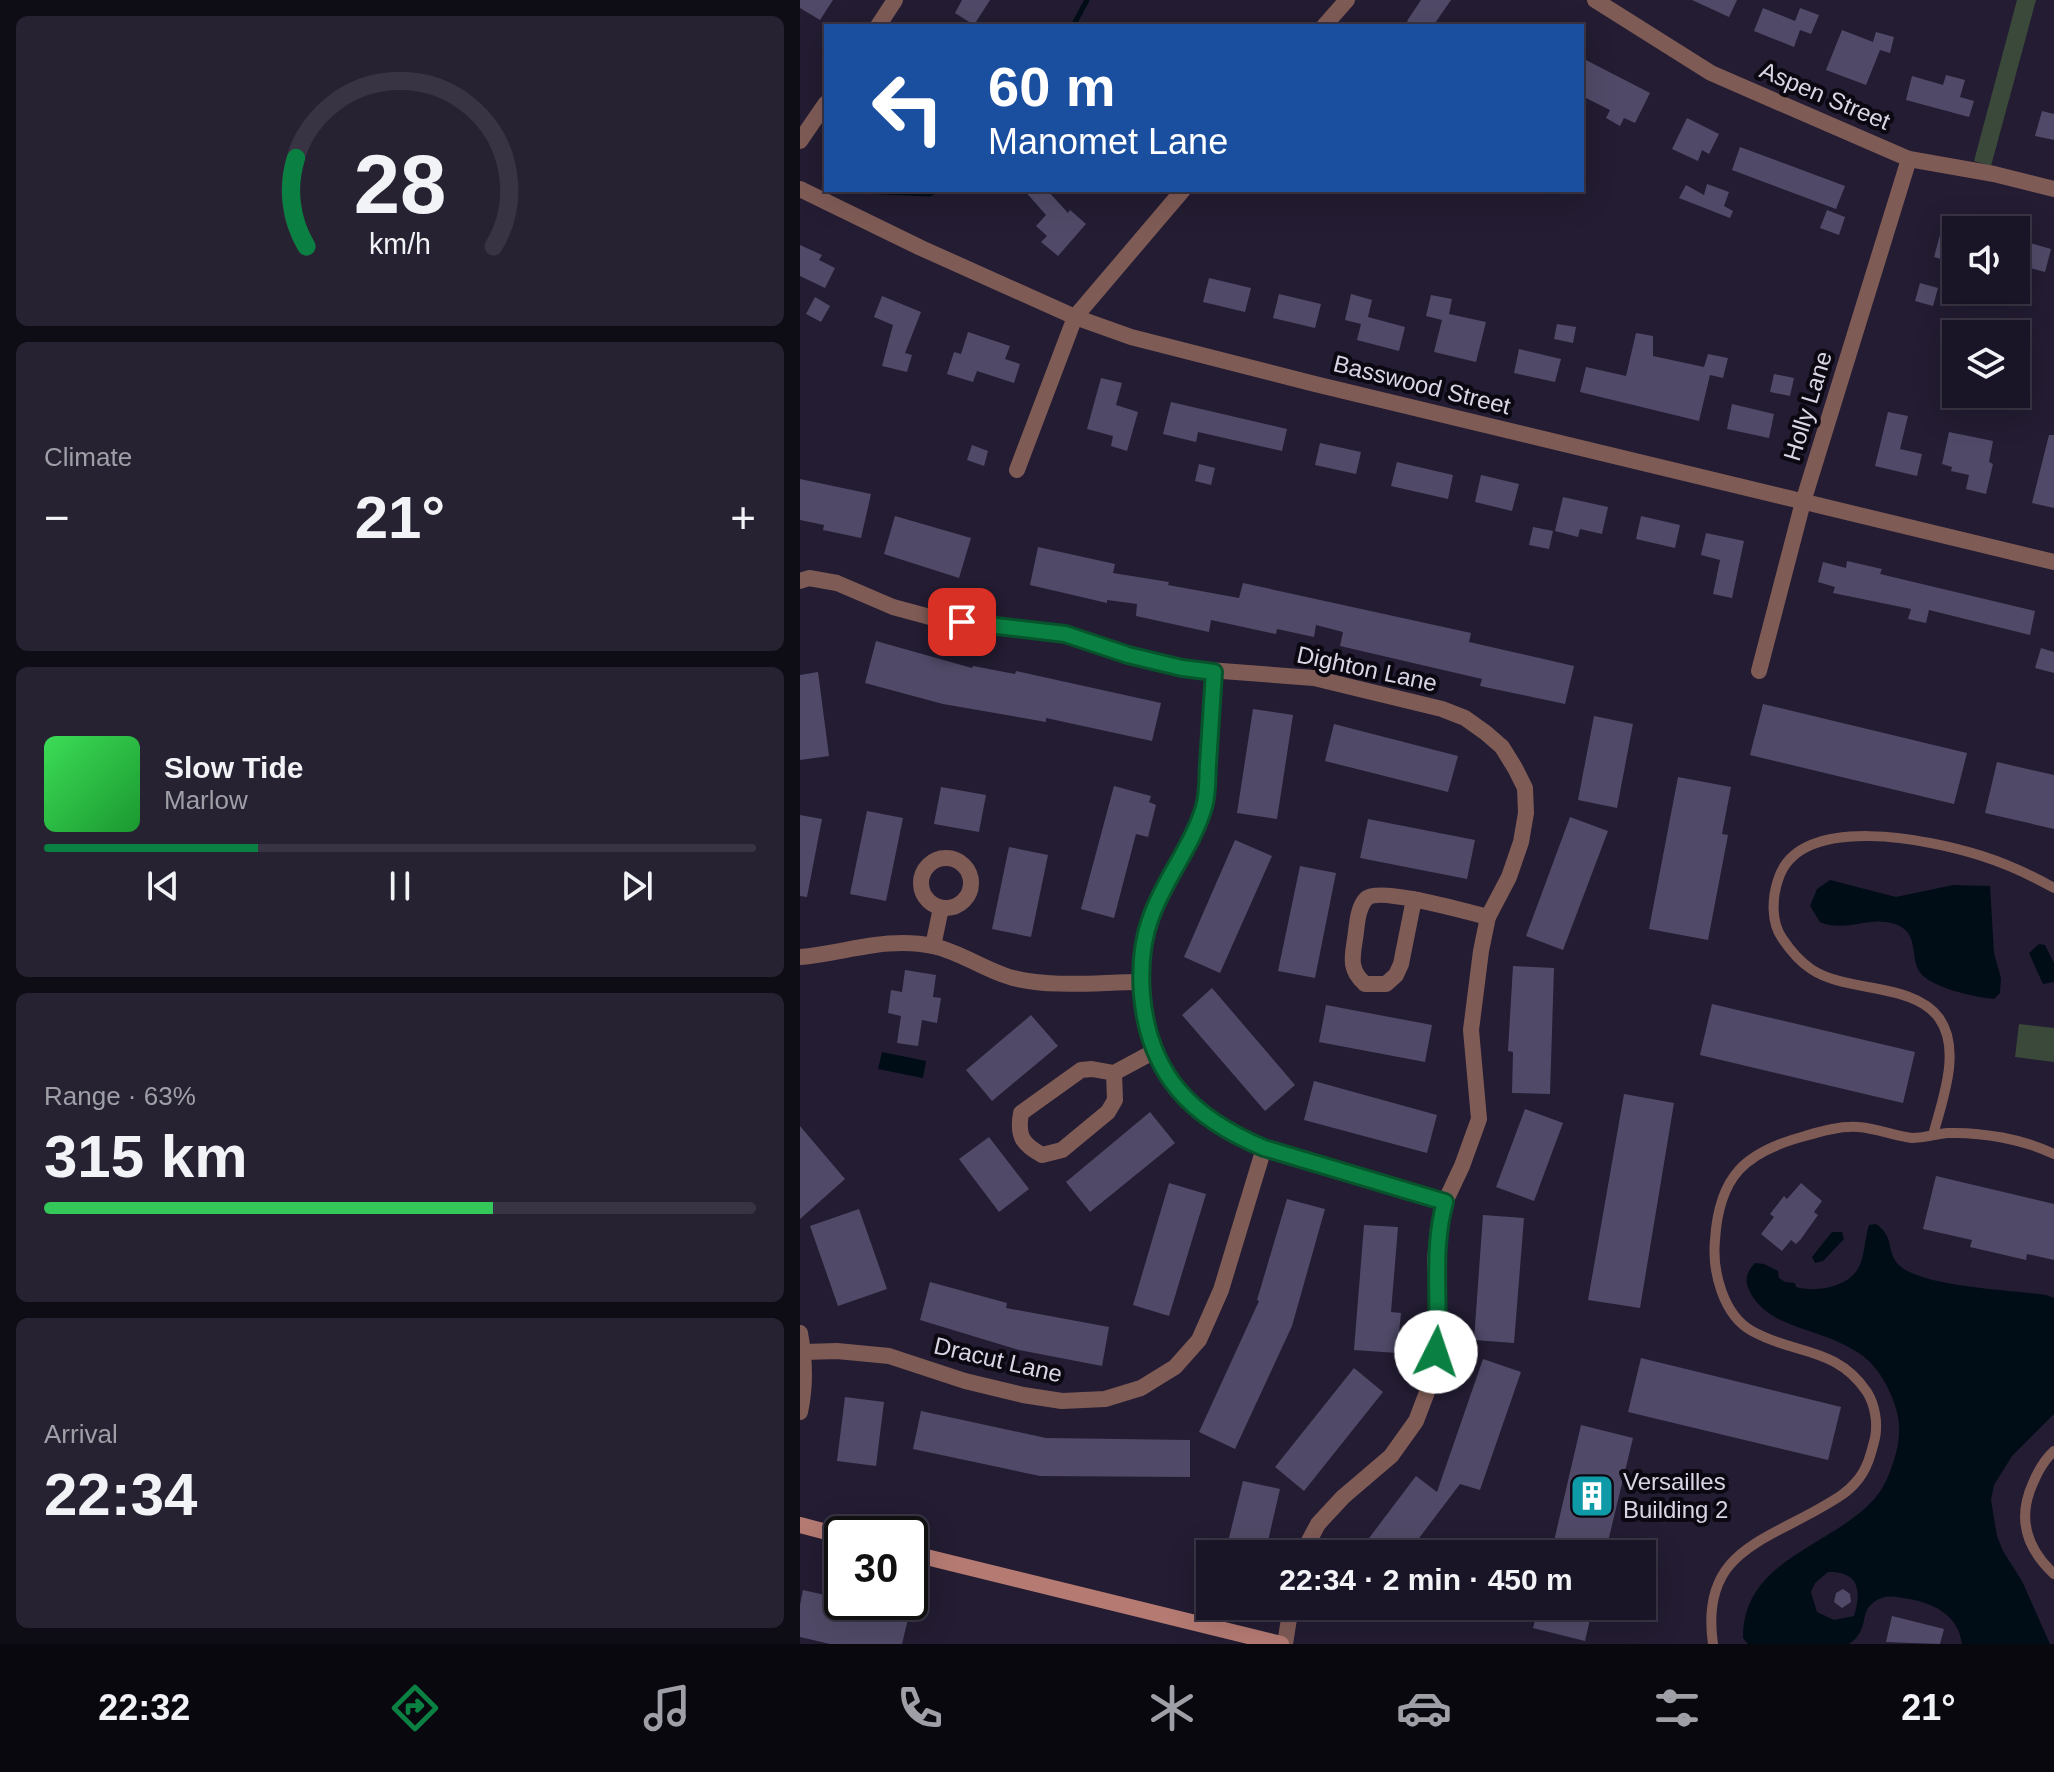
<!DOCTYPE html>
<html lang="en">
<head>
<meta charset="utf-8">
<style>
  body { margin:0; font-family:Arial,sans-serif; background:#272232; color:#f1f3f6; height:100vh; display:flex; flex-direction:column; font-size:30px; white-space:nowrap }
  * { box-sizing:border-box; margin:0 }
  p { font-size:26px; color:#9f9fa7 }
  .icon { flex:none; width:44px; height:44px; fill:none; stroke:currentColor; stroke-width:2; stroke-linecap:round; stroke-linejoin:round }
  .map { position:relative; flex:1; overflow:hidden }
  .drawer { display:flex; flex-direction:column; gap:16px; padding:16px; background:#0e0c15; width:800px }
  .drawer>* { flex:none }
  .hud { position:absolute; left:24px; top:24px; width:760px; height:168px; border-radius:0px; box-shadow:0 8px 32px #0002,0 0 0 2px #383443; background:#1a4fa0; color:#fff; overflow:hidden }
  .buttons { position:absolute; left:1142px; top:216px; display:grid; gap:16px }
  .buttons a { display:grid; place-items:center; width:88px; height:88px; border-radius:0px; background:#1a1526; box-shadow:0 8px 32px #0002,0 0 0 2px #383443; font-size:40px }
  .speed { position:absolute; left:24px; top:1516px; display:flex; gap:16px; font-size:40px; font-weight:700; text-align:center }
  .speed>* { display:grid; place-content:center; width:104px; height:104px; border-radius:50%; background:#1a1526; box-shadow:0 8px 32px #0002,0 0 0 2px #383443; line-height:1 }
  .speed .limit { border:4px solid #111; border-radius:12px; background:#fff; color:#111 }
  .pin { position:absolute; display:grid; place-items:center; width:68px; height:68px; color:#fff; margin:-34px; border-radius:16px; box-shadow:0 4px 12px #0006 }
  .me { position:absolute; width:88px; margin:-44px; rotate:4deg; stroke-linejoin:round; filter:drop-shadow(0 0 6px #0008) }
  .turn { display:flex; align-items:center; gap:28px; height:168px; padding:0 32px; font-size:36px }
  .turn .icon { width:104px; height:104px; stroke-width:2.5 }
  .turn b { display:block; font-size:56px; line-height:68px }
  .big { font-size:60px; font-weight:600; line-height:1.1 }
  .drawer .tile { flex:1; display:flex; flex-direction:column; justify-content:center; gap:12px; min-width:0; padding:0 28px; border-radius:12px; background:#272232 }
  .drawer .dial { align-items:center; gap:0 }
  .dial svg { height:208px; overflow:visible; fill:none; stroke:#383443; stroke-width:7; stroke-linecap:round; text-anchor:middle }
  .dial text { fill:#f1f3f6; stroke:none }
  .song { display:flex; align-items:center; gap:24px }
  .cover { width:96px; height:96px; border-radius:12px; background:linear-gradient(135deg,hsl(130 70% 55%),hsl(130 70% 35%)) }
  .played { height:8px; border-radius:4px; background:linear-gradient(90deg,#0b8043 30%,#383443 30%) }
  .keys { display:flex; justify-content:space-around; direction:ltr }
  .heat { display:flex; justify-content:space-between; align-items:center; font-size:44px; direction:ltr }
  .charge { height:12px; border-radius:6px; background:linear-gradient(90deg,#34c759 63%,#383443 0) }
  .trip { position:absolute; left:396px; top:1540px; width:460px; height:80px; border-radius:0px; background:#1a1526; box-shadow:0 8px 32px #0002,0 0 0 2px #383443; font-weight:600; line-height:80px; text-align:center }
  .tab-bar { display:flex; height:128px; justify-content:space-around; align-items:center; background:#0a080f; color:#9f9fa7 }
  .tab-bar .icon { width:56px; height:56px }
  .tab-bar .active { color:#0b8043 }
  .tab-bar b { font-size:36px; color:#f1f3f6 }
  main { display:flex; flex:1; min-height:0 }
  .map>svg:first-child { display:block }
  .green { fill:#3a4939 }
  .water { fill:#000d17; fill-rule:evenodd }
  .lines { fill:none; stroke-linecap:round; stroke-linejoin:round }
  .stream { stroke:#000d17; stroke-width:5 }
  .building { fill:#504a68 }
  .lane { stroke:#7f5b56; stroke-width:10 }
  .street { stroke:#7f5b56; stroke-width:16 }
  .secondary { stroke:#b57b73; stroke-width:16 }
  .route-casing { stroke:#07532c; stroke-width:20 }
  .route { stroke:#0b8043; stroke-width:14 }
  .labels { text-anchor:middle; stroke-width:8; stroke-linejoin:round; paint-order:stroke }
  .street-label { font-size:24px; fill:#d9d5e4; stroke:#0b0812 }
  .poi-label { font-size:24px; fill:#d9d5e4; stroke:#0b0812; text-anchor:start }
</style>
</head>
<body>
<main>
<section class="drawer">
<div class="tile dial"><svg viewBox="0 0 100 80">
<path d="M14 69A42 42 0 1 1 86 69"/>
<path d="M14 69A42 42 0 0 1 10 35" stroke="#0b8043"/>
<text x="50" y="56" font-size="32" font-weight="700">28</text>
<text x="50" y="72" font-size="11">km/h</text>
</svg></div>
<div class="tile"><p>Climate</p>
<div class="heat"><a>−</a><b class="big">21°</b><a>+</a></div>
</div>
<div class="tile">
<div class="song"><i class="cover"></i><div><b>Slow Tide</b><p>Marlow</p></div></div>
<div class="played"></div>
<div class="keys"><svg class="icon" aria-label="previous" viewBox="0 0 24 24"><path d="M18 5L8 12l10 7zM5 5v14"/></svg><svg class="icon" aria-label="pause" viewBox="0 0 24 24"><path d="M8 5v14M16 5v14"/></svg><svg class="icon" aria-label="next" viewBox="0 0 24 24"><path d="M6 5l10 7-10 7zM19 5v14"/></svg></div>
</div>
<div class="tile"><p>Range · 63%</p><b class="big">315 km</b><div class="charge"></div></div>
<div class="tile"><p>Arrival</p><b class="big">22:34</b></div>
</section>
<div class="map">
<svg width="1254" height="1644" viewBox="0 0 1254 1644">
  <rect width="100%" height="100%" fill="#231c32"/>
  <g class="green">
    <polygon points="1217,0 1236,0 1191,166 1174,161"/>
    <polygon points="1219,1024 1254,1028 1254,1062 1215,1057"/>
  </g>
  <g class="water">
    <path d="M1030 880 1096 897 1153 885 1190 886 1194 953 1201 978 1200 993 1194 999C1176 997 1129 988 1119 971 1110 956 1119 932 1095 924 1070 915 1045 933 1020 922L1010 906 1017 889Z"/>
    <polygon points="1239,944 1245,945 1254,963 1254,982 1243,984 1229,953"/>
    <polygon points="82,1052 126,1061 123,1078 78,1069"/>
    <path d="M1076 1224C1096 1238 1085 1252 1100 1266 1124 1287 1212 1290 1246 1295L1254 1298V1414L1212 1456 1194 1485 1191 1500 1197 1536 1203 1551 1222 1581 1250 1644H1162C1158 1613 1131 1602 1103 1598 1091 1596 1083 1595 1073 1603 1059 1613 1070 1630 1049 1644H948L943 1638C943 1558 1033 1547 1075 1498 1084 1488 1090 1473 1094 1460 1099 1445 1101 1428 1097 1412 1092 1392 1079 1368 1063 1356 1055 1350 1045 1345 1036 1341 1006 1327 965 1324 949 1290 944 1279 947 1272 955 1263L964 1264 978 1271 979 1278 985 1282 995 1283 996 1287C1017 1293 1053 1287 1061 1262 1065 1250 1065 1237 1069 1225ZM1028 1572C1059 1571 1062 1591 1054 1616L1034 1620 1017 1612 1011 1592 1015 1583Z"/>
    <polygon points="1032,1232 1042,1232 1044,1239 1023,1261 1015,1263 1012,1257"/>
  </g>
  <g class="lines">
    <g class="stream">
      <polyline points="273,26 287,0"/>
      <polyline points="60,191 129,194 137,190"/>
    </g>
  </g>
  <g class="building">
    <polygon points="0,0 33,0 20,20 0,8"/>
    <polygon points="162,0 190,0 174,25 155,13"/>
    <polygon points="621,0 651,0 633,26 614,26 607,21"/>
    <polygon points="892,0 937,0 929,17"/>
    <polygon points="963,8 995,21 1000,8 1019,15 1011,34 1000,30 994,47 954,31"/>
    <polygon points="1042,30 1073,42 1076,32 1094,37 1090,53 1080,50 1066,85 1026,70"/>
    <polygon points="782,58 850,93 835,123 824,118 820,126 806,118 810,110 782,96"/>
    <polygon points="1146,75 1165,80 1160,97 1174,101 1169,117 1106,100 1112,76 1143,85"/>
    <polygon points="1242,111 1254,114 1254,140 1235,136"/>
    <polygon points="887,118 919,134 909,154 902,150 898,161 872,149"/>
    <polygon points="940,147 1045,186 1036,209 932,170"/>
    <polygon points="907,184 929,192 924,206 933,211 930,218 879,198 886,185 904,195"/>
    <polygon points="224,190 247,190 268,213 270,210 286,224 258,256 241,242 247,236 236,226 246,215"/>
    <polygon points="1027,210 1045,217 1039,235 1020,228"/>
    <polygon points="1144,220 1156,223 1156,243 1151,262 1134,257"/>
    <polygon points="1216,239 1251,249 1245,272 1216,264"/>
    <polygon points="0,245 22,255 19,260 35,268 25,288 0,276"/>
    <polygon points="409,278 451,288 445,312 403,302"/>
    <polygon points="1120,283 1138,288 1133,306 1115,301"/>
    <polygon points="479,294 521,304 515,328 473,318"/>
    <polygon points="551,294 572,300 568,317 605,327 599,351 557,340 561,324 545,320"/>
    <polygon points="631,295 652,299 649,314 686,322 676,362 634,352 642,320 626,316"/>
    <polygon points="82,296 121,312 105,353 112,355 107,372 82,366 93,325 74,317"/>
    <polygon points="15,297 30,306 21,322 6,314"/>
    <polygon points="757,324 776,327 773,343 754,339"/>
    <polygon points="168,332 210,346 205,359 220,364 214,383 177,371 173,382 147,374 154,352 161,354"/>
    <polygon points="836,333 853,336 853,356 904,367 908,354 928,358 923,378 910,375 899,421 780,392 786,367 826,376"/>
    <polygon points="719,349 761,359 755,382 714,373"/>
    <polygon points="974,374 994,378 990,396 970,392"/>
    <polygon points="301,378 322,383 316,405 338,412 327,451 311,446 313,436 287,429"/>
    <polygon points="371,402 487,429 482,451 398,432 396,442 363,434"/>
    <polygon points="932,404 974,414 969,438 927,429"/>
    <polygon points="1088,412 1108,416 1100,449 1122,454 1117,476 1075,466"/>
    <polygon points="1149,432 1193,441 1189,462 1193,464 1186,494 1166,489 1169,475 1151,471 1152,467 1142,464"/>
    <polygon points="1249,435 1254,435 1254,508 1232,503"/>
    <polygon points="520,443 561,452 556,474 515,465"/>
    <polygon points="172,445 188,451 184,466 167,460"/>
    <polygon points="597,462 653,475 648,499 591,486"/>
    <polygon points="399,464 415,468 411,485 395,481"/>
    <polygon points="681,475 719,484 712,511 675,502"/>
    <polygon points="0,479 71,494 61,538 23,530 24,525 0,520"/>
    <polygon points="763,497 808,507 802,534 780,529 778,537 755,531"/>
    <polygon points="95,516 171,538 159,578 84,554"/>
    <polygon points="841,516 880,525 875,548 836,539"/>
    <polygon points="733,527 753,531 749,549 729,545"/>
    <polygon points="906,533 944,541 932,598 913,594 920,560 901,555"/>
    <polygon points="238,547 315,564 313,573 369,582 368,585 439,598 443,583 671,633 669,642 774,666 765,704 680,686 682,679 540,646 543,632 516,625 514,637 477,629 476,634 411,620 409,632 336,616 337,604 307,600 307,603 230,585"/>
    <polygon points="1047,561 1082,569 1080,574 1235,611 1230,635 1129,610 1126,623 1108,619 1111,609 1033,593 1035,587 1018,582 1023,562 1046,568"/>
    <polygon points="76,641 172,668 173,666 215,674 216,671 361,703 352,741 246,718 246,722 143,704 65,683"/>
    <polygon points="1241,648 1254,652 1254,673 1235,668"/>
    <polygon points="18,672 29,756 0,760 0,675"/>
    <polygon points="963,704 1167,753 1154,804 950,755"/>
    <polygon points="453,709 493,715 477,819 437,813"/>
    <polygon points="794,716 833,724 817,808 778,800"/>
    <polygon points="534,724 658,756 648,792 525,761"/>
    <polygon points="1197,762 1254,775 1254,829 1185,813"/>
    <polygon points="878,777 931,787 922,834 928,835 908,940 849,929"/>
    <polygon points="314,786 351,796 349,802 356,805 348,837 336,834 314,918 281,909"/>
    <polygon points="141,787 186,795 179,832 134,824"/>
    <polygon points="67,811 103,818 86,901 50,894"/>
    <polygon points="0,815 22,819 7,897 0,896"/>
    <polygon points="770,817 808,831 763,950 726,936"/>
    <polygon points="568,819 675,840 667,879 560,858"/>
    <polygon points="435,840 472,856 420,973 384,957"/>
    <polygon points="209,847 248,855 231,937 192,929"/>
    <polygon points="500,866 536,873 515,978 478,971"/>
    <polygon points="713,966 754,968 750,1094 712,1093 713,1052 708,1051"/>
    <polygon points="105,970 136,975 133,997 141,998 137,1023 122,1020 118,1046 97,1043 101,1016 88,1013 91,990 102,992"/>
    <polygon points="412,988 495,1085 465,1111 382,1015"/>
    <polygon points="912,1004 1115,1052 1103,1103 900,1055"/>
    <polygon points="526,1005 632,1025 625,1062 519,1042"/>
    <polygon points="231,1015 258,1046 192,1101 166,1070"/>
    <polygon points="514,1081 637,1115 627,1153 504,1120"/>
    <polygon points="824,1094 874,1103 840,1308 788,1300"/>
    <polygon points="725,1109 763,1123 734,1201 696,1187"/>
    <polygon points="350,1112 375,1143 290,1212 266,1182"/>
    <polygon points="0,1126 45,1179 0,1219"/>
    <polygon points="189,1137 229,1189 199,1212 159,1159"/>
    <polygon points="1136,1176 1254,1204 1254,1260 1227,1254 1226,1260 1170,1247 1172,1240 1123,1229"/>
    <polygon points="369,1183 406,1194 369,1316 333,1305"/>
    <polygon points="1001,1183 1022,1201 1014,1212 1018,1215 1001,1239 996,1244 991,1240 982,1251 961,1234 974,1217 970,1214 984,1196 987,1199"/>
    <polygon points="487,1199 525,1209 492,1326 435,1449 399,1432 459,1301 457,1300"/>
    <polygon points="59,1209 87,1289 38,1306 10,1226"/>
    <polygon points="683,1215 724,1218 714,1343 674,1340"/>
    <polygon points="564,1225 598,1227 591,1312 601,1313 597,1353 554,1350"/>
    <polygon points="130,1282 207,1303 206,1308 309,1327 302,1366 219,1350 120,1320"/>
    <polygon points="841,1358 1041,1407 1028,1460 828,1412"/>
    <polygon points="683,1359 721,1372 680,1490 660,1484 607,1554 557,1554 616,1476 637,1492"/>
    <polygon points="554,1368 583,1392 504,1491 475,1467"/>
    <polygon points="45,1397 84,1402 76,1466 37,1461"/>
    <polygon points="121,1411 246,1438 390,1440 390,1477 240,1476 113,1449"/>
    <polygon points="781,1425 833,1438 805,1554 751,1554"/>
    <polygon points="443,1481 480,1489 465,1554 425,1554"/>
    <polygon points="1043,1589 1050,1594 1051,1602 1042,1608 1034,1602 1036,1593"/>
    <polygon points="3,1590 42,1599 42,1602 54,1602 109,1615 102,1644 30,1644 0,1637 0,1605"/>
    <polygon points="739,1606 793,1606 785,1641 733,1628"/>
    <polygon points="1092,1616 1144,1629 1140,1644 1086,1642"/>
  </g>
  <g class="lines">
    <g class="lane">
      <path d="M1133 1135C1142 1101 1162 1050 1139 1018 1113 982 1046 993 1011 969 999 961 990 950 982 938 971 922 972 898 978 880 999 811 1133 840 1182 856 1207 864 1231 875 1254 888"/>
      <path d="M1254 1451C1245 1459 1238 1471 1233 1483 1217 1518 1226 1548 1254 1574"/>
      <path d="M913 1644C900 1554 960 1543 1022 1507 1034 1500 1047 1493 1056 1482 1067 1470 1071 1454 1075 1438 1078 1423 1075 1405 1067 1392 1036 1346 994 1355 952 1331 923 1315 912 1271 915 1240 919 1176 945 1152 1005 1136 1022 1131 1040 1126 1058 1127 1076 1128 1094 1136 1112 1138 1124 1138 1136 1134 1148 1133 1182 1132 1223 1139 1254 1154"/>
    </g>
    <g class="street">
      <polyline points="795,0 911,73 1109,159 1194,174 1254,189"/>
      <polyline points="78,26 95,0"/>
      <polyline points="524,26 547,0"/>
      <polyline points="0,141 26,103"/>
      <polyline points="0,189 121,248 275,317 331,337 515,384 1254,562"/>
      <polyline points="217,470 275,317 383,190"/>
      <polyline points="0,581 9,578 37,583 93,607 141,620 265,634 328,655 382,668 514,678 642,709 665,718 686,733 702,747 715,768 725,788 726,813 721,842 709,877 688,917 681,951 671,1030 679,1119 662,1166 645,1202 638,1228 635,1260 639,1320 629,1387 616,1421 591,1456 543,1497 518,1524 502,1554"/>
      <polyline points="959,671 1003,502 1109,159"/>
      <path d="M414 672C412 703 410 733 408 764 407 778 408 793 404 807 392 847 365 878 351 917 342 941 340 969 342 995 350 1075 392 1118 464 1148L645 1202"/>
      <circle cx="146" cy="883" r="25"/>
      <path d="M614 899 601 964 596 975 586 984H565C549 970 552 958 555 939 557 927 557 907 567 898 581 887 667 912 688 917"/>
      <polyline points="133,946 141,908"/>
      <path d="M0 957C45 953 88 936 133 946 161 952 186 971 213 978 254 988 299 982 341 982"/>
      <path d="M314 1073 315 1100 308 1112 262 1150 242 1155C222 1144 217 1136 221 1113L281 1070 292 1069 314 1073 353 1052"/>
      <path d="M0 1333C5 1360 6 1385 0 1412"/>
      <polyline points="4,1352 37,1351 89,1356 165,1381 223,1395 262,1401 305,1399 341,1388 375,1367 399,1340 421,1290 464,1148"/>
      <polyline points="485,1644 491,1606"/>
    </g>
    <g class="secondary">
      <polyline points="0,1525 42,1536"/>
      <polyline points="110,1553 481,1644"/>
    </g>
  </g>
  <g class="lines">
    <g class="route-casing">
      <path id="route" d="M162 622 265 634 328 655 382 668 414 672C412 703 410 734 408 764 407 778 408 794 404 807 392 847 365 878 351 917 342 941 340 969 342 995 349 1075 392 1118 464 1148L645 1202C631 1252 641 1301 636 1352"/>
    </g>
    <use href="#route" class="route"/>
  </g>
  <defs>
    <g id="building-square" transform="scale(2.3)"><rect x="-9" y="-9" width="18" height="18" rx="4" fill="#0f9aa8" stroke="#0b0812"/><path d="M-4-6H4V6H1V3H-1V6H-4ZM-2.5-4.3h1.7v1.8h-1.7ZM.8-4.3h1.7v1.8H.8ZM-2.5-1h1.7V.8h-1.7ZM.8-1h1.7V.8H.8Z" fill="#fff"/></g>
  </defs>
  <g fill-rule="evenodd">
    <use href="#building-square" x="792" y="1496"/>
  </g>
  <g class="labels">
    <g class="street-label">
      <text transform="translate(1025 96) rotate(23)" y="8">Aspen Street</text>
      <text transform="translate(622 385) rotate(14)" y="8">Basswood Street</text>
      <text transform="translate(1008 406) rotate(-73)" y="8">Holly Lane</text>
      <text transform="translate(567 669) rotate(12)" y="8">Dighton Lane</text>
      <text transform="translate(198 1360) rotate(13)" y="8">Dracut Lane</text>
    </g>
    <g class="poi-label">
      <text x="823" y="1490">Versailles<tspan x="823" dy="28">Building 2</tspan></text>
    </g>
  </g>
</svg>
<div class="buttons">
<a><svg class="icon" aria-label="sound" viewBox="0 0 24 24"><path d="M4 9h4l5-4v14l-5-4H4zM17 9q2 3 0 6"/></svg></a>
<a><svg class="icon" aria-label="layers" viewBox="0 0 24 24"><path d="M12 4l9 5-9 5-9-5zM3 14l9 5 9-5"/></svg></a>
</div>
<div class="speed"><div class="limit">30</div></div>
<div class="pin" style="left:162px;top:622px;background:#d93025"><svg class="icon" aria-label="arrive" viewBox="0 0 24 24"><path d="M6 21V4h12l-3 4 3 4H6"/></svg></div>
<svg class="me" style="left:636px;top:1352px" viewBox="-20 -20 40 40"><circle r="19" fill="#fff"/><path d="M0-13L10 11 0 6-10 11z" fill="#0b8043"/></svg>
<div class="trip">22:34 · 2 min · 450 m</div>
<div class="hud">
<div class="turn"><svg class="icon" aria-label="left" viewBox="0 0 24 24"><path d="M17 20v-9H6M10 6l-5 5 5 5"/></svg><div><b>60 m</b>Manomet Lane</div></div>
</div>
</div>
</main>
<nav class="tab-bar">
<b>22:32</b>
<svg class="icon active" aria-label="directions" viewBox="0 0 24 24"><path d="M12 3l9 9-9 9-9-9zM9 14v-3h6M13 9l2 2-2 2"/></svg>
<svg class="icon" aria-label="music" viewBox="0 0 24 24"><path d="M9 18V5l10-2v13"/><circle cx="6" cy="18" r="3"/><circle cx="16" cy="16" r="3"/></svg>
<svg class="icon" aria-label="phone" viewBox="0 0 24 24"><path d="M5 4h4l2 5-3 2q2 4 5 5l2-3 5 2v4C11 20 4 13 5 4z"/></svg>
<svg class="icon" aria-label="climate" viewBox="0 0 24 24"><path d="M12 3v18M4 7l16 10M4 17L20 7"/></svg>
<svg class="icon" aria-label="car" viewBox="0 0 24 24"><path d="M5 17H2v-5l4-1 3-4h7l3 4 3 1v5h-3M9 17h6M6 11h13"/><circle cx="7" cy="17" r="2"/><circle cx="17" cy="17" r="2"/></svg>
<svg class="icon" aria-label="filters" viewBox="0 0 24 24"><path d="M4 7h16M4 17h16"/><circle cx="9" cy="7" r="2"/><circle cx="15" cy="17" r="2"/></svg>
<b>21°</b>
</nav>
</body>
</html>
